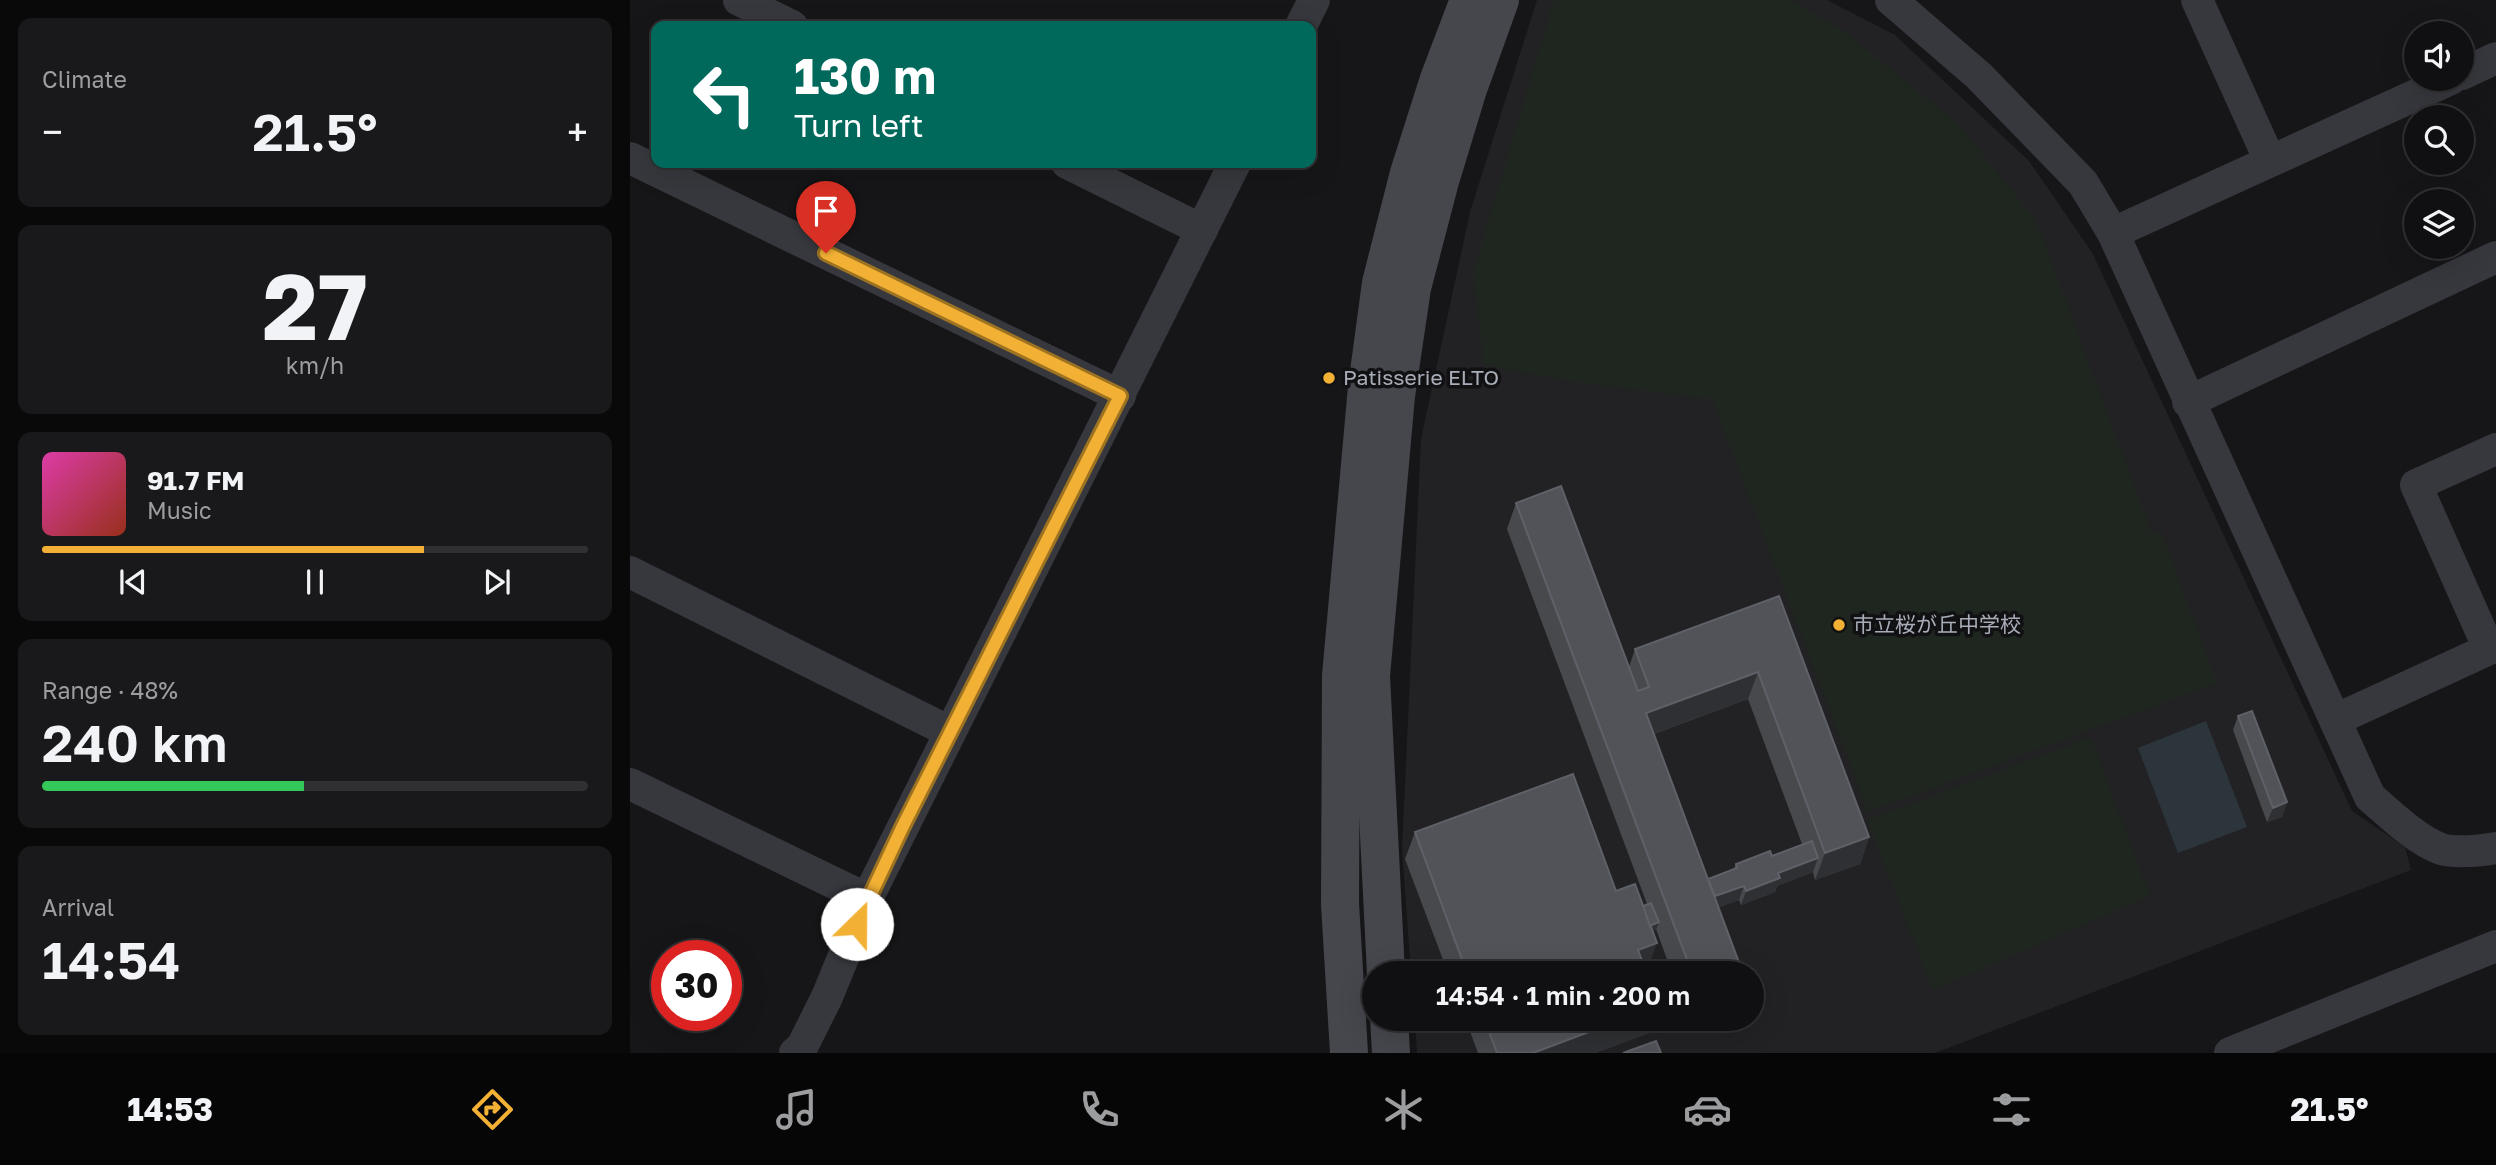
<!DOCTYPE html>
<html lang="en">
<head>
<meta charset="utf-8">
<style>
  body { margin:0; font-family:"Golos Text","Noto Sans JP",sans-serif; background:#19191b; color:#f1f3f6; height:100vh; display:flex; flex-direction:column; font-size:26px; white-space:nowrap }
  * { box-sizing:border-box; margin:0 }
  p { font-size:23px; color:#9c9d9f }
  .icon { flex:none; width:38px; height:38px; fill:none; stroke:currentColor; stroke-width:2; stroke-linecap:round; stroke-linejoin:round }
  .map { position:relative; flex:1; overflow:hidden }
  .sheet { display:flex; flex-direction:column; gap:18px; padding:18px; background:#09090a; width:630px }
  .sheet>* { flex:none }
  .guide { position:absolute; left:21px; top:21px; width:665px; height:147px; border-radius:14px; box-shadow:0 7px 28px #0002,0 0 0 2px #303032; background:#00695c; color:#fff; overflow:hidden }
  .controls { position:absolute; left:1774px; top:21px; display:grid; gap:14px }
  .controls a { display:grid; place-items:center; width:70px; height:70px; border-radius:50%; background:#101012; box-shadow:0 7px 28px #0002,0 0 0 2px #303032; font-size:35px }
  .speed { position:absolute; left:21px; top:940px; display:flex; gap:14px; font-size:35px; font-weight:700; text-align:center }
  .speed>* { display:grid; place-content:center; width:91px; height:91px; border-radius:50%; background:#101012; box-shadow:0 7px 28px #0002,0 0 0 2px #303032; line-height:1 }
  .speed .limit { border:10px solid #d22; background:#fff; color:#111 }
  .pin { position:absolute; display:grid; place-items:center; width:60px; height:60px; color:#fff; margin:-72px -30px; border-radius:50% 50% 50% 0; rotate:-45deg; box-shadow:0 0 7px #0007 }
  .pin .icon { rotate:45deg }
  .me { position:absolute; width:77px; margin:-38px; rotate:23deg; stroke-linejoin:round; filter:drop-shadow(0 0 5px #0008) }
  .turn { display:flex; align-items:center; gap:24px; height:147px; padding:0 28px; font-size:32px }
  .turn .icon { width:91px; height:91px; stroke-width:2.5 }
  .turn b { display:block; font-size:49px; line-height:60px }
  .big { font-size:52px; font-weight:600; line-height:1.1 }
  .sheet .card { flex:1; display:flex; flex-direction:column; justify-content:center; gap:10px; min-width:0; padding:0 24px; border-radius:14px; background:#19191b }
  .sheet .dial { align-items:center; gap:0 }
  .dial b { font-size:91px; line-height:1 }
  .song { display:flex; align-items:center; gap:21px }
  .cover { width:84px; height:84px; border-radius:10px; background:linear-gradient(135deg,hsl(320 70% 55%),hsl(10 70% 35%)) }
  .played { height:7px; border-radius:4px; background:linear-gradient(90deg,#f2b134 70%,#303032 70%) }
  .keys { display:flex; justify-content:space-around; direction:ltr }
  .heat { display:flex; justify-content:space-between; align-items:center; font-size:38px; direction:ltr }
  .charge { height:10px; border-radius:5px; background:linear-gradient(90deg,#34c759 48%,#303032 0) }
  .trip { position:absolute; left:732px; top:961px; width:402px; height:70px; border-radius:35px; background:#101012; box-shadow:0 7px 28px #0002,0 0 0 2px #303032; font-weight:600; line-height:70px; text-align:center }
  .menu { display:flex; height:112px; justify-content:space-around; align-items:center; background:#060607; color:#9c9d9f }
  .menu .icon { width:49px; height:49px }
  .menu .on { color:#f2b134 }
  .menu b { font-size:32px; color:#f1f3f6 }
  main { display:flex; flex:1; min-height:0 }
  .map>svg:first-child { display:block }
  .built { fill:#222225 }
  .green { fill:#1e261f }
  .water { fill:#2c353c }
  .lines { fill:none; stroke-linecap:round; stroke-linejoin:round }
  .street { stroke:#37383d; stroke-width:32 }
  .secondary { stroke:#45474d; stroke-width:38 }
  .wall { fill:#47494d; fill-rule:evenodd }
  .shaded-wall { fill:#2f3033 }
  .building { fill:#525359; stroke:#5f6168; stroke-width:2 }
  .route-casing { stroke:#9d7322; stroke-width:18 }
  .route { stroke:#f2b134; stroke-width:12 }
  .poi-dot { fill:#f2b134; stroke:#111113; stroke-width:2.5 }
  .labels { text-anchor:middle; stroke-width:7; stroke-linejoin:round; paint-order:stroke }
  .poi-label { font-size:21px; fill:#a8adb8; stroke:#111113; text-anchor:start }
</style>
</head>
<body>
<main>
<section class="sheet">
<div class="card"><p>Climate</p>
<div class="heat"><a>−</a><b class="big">21.5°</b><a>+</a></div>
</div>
<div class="card dial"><b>27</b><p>km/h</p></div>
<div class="card">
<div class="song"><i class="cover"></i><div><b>91.7 FM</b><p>Music</p></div></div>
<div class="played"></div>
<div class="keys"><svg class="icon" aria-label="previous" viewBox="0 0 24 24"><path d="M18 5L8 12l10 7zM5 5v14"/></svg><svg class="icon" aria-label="pause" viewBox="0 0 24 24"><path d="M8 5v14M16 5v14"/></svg><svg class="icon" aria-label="next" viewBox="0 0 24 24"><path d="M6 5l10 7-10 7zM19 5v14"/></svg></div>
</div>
<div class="card"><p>Range · 48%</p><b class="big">240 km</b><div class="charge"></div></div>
<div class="card"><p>Arrival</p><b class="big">14:54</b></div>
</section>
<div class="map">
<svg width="1866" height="1053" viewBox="0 0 1866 1053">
  <rect width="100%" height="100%" fill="#161618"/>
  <polygon class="built" points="907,0 1197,0 1265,35 1399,161 1463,254 1722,811 1775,847 1781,870 1305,1053 787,1053 785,1019 1122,1018 1122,973 781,973 772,849 791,439 840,212"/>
  <g class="green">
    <polygon points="924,0 1161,0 1214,31 1327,123 1406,220 1522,534 1531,531 1587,683 1238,812 1082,399 946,382 854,365 843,273"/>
    <polygon points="1461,737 1520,896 1303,990 1237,820"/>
  </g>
  <polygon class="water" points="1576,721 1617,827 1548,853 1508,748"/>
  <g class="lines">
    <g class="street">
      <polyline points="109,0 162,26"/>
      <path d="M1261 0 1349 76 1453 183 1483 233 1740 797C1760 814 1786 840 1811 849 1824 853 1852 851 1866 848"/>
      <polyline points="1567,0 1640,161"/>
      <polyline points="671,26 684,0"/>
      <polyline points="1832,74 1866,58"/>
      <polyline points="0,158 490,396"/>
      <polyline points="437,163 572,230"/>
      <polyline points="1483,233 1821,79"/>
      <polyline points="1558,402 1866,257"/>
      <polyline points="0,572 320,732"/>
      <polyline points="1859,649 1786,485 1866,449"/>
      <polyline points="1705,720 1866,646"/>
      <polyline points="0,784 237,899"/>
      <polyline points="165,1053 172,1047 197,997 237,899 605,163"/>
      <polyline points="1600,1053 1866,946"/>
    </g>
    <g class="secondary">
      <polyline points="756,973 741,676 766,396 782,288 810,181 838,89 870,0"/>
      <polyline points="759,1018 761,1053"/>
      <polyline points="719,1053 710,904 711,676 737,387 751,283 779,173 809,79 839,0"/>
    </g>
  </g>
  <g class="wall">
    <path d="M886 503 999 667 1005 649 1149 596 1239 837 1230 864 1185 880 1183 872 1147 886 1145 892 1111 905 1109 900 1089 907 1109 973H1042L1026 929 1022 931 1017 970H1016L1017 973H818L775 859 785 832 986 891 1013 906 1017 904 877 529ZM1118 699 1172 844 1142 856 1106 864 1103 870 1078 879 1024 734Z"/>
    <polygon points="1608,716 1657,802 1652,817 1637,822 1603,730"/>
    <polygon points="835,1018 1025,1018 1019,1033 965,1053 848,1053"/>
  </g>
  <g class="shaded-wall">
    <polygon points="1128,672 1118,699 1007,740 1016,713"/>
    <polygon points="1657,802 1652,817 1637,822 1643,808"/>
    <polygon points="1239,837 1230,864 1185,880 1195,853"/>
    <polygon points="1188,858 1183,872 1147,886 1145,892 1111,905 1116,891 1148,873"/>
    <polygon points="1114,886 1109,900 1071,914 1076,899"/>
    <polygon points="1029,922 1026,930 1005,938 1007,930"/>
    <polygon points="1027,943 1017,970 1007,973 1008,950"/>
    <polygon points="1111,968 1109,973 1097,973"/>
    <polygon points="996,1018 1025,1018 1019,1033 965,1053 903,1053"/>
  </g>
  <g class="building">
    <polygon points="931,486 1008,691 1019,687 1005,649 1149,596 1239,837 1195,853 1128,672 1016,713 1111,968 1097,973 1062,973 886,503"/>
    <polygon points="1622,711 1657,802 1643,808 1608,716"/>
    <polygon points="943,774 986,891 1005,884 1027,943 1008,950 1017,973 837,973 785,832"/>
    <polygon points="1182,841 1188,858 1148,873 1150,878 1116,891 1114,886 1085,896 1078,879 1107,868 1106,864 1140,851 1142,856"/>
    <polygon points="1021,903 1029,922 1020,926 1013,906"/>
    <polygon points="854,1018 996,1018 903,1053 867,1053"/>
    <polygon points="1026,1041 1031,1053 993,1053"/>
  </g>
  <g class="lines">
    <g class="route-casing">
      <polyline id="route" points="196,253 490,396 272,828 227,924"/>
    </g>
    <use href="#route" class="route"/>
  </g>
  <g class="poi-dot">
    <circle cx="699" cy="378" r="7"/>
    <circle cx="1209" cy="625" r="7"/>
  </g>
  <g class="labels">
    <g class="poi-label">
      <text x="713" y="385">Patisserie ELTO</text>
      <text x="1223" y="632">市立桜が丘中学校</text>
    </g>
  </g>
</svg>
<div class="controls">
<a><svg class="icon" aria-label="sound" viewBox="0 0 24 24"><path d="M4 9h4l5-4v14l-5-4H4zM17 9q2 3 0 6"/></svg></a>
<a><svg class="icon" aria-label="search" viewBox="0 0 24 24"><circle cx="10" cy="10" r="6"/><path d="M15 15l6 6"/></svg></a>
<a><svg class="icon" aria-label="layers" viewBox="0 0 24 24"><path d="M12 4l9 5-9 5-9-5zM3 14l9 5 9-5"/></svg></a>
</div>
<div class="speed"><div class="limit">30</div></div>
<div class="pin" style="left:196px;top:253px;background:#d93025"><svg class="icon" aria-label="arrive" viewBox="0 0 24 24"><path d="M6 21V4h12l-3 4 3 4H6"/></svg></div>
<svg class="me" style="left:227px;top:924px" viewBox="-20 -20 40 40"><circle r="19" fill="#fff"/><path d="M0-13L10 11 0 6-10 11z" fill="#f2b134"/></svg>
<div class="trip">14:54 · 1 min · 200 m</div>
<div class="guide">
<div class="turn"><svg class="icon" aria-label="left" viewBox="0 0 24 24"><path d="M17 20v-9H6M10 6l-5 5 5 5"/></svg><div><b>130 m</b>Turn left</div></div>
</div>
</div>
</main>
<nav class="menu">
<b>14:53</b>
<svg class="icon on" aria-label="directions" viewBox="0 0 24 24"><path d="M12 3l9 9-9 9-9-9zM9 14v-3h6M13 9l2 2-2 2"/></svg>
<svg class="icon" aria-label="music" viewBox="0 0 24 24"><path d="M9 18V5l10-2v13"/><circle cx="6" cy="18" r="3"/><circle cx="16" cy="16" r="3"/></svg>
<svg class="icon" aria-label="phone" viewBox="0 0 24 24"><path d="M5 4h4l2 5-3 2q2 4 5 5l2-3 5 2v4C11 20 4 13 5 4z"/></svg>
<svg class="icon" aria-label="climate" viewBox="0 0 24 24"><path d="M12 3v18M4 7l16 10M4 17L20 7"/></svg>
<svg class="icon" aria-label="car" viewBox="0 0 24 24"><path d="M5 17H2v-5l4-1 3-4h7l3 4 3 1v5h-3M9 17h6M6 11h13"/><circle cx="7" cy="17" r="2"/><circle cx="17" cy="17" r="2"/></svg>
<svg class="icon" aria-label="filters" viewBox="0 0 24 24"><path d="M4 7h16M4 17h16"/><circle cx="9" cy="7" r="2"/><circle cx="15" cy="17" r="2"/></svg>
<b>21.5°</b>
</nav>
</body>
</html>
